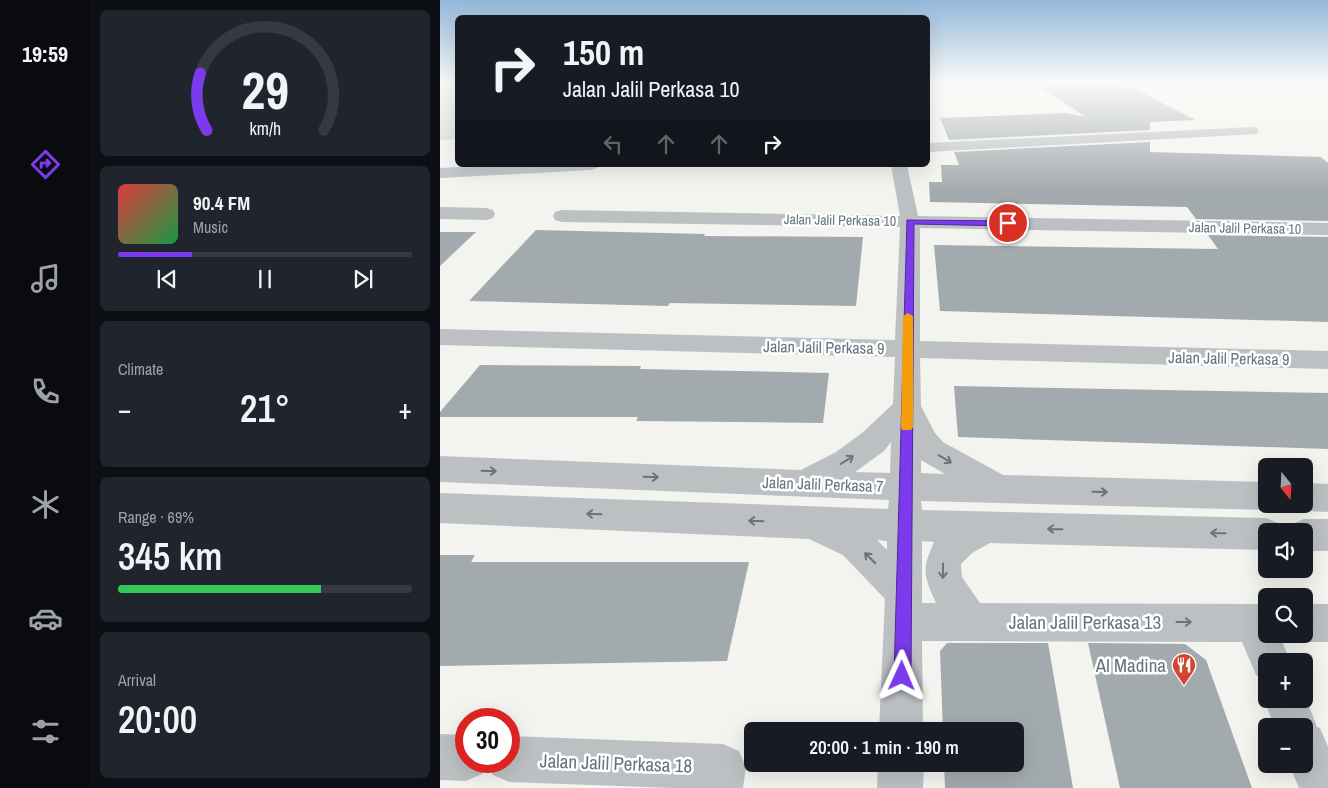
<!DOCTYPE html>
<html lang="en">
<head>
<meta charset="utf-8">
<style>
  body { margin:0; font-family:"Archivo Narrow",sans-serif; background:#20242c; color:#f1f3f6; height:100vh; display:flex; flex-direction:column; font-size:19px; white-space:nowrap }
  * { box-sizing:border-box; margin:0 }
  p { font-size:16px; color:#9ea1a6 }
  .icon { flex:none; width:28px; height:28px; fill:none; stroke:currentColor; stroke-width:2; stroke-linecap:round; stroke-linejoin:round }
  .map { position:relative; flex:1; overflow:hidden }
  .sheet { display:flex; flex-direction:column; gap:10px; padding:10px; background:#0d0f14; width:350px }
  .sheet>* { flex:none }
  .top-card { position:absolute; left:15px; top:15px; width:475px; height:152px; border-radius:8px; box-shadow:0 5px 20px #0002; background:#171b24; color:#f1f3f6; overflow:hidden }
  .needle { width:32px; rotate:162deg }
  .fabs { position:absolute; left:818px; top:458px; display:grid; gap:10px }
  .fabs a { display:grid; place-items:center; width:55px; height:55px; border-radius:8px; background:#171b24; box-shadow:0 5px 20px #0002; font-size:25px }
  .speed { position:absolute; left:15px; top:708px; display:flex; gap:10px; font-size:25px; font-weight:700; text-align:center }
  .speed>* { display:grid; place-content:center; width:65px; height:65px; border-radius:50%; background:#171b24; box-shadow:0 5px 20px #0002; line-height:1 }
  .speed .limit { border:8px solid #d22; background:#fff; color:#111 }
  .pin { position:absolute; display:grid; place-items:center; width:42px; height:42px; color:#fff; margin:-21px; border:2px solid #fff; border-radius:50%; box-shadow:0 1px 5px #0007 }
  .me { position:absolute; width:55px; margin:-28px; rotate:1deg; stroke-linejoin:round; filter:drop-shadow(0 0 4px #0008) }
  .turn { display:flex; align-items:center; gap:18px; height:105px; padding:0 25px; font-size:22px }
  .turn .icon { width:65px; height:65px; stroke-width:2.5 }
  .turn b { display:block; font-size:35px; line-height:42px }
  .lanes { display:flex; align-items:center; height:48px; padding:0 25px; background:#0003; justify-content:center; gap:25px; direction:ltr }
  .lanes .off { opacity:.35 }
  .big { font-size:38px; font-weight:600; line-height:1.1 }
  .sheet .tile { flex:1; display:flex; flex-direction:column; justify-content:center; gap:8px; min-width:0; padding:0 18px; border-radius:8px; background:#20242c }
  .sheet .dial { align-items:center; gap:0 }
  .dial svg { height:130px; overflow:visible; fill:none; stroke:#363941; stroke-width:7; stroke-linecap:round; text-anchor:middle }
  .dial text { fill:#f1f3f6; stroke:none }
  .song { display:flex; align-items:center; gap:15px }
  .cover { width:60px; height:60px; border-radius:8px; background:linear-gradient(135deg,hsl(0 70% 55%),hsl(140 70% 35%)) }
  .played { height:5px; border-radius:2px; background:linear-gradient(90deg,#7c3aed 25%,#363941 25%) }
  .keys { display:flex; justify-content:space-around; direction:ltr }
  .heat { display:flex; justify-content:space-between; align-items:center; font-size:28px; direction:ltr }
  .charge { height:8px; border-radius:4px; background:linear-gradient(90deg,#34c759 69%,#363941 0) }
  .trip { position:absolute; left:304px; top:722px; width:280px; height:50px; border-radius:8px; background:#171b24; box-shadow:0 5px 20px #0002; font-weight:600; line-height:50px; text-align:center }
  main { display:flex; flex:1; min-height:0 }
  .tab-bar { display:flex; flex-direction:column; width:90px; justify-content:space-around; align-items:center; background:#090b0e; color:#9ea1a6 }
  .tab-bar .icon { width:35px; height:35px }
  .tab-bar .current { color:#7c3aed }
  .tab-bar b { font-size:22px; color:#f1f3f6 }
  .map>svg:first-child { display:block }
  .green { fill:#d3d8cf }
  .building { fill:#a3aaae }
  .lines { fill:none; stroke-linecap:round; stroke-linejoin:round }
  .major-casing { stroke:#b0b4b7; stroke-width:1 }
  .minor { fill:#bcc0c3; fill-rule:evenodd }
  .major { fill:#fff; fill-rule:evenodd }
  .oneway { stroke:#65757e }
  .route { fill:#7c3aed; stroke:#51269a }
  .slow { fill:#f59e0b }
  .labels { text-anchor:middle; stroke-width:5; stroke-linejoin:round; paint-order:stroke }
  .far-street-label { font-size:14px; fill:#65757e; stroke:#fff }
  .street-label { font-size:16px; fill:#65757e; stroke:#fff }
  .near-street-label { font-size:19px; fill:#65757e; stroke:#fff }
  .near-poi-label { font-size:19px; fill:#65757e; stroke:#fff; text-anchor:end }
</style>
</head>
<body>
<main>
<nav class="tab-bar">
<b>19:59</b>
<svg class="icon current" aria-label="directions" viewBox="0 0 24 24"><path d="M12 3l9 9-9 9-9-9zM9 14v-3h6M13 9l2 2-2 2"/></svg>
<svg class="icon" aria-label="music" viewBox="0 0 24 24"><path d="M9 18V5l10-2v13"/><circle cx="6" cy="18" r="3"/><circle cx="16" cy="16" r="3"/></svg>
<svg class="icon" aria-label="phone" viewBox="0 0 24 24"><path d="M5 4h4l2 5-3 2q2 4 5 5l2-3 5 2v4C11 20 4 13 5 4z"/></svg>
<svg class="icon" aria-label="climate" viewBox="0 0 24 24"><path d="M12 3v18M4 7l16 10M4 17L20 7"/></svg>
<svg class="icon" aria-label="car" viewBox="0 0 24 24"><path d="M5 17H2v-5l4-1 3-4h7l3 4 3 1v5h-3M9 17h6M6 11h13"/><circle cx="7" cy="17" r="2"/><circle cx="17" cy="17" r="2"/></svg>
<svg class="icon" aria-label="filters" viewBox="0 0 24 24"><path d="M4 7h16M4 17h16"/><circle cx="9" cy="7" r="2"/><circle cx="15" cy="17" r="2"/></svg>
</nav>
<section class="sheet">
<div class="tile dial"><svg viewBox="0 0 100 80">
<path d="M14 69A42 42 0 1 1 86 69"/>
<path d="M14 69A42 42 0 0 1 10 34" stroke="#7c3aed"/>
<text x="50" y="56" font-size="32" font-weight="700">29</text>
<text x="50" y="72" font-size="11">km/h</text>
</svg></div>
<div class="tile">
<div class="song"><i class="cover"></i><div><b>90.4 FM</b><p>Music</p></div></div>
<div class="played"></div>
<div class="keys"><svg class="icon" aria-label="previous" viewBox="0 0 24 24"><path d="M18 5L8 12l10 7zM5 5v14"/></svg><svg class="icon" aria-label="pause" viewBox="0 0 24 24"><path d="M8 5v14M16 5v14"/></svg><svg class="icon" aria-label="next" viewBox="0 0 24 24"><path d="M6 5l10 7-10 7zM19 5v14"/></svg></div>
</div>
<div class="tile"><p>Climate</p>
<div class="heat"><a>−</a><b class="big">21°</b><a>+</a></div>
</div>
<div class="tile"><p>Range · 69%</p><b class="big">345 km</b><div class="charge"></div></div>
<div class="tile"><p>Arrival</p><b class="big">20:00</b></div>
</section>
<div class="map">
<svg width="888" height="788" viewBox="0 0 888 788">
  <rect width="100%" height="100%" fill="#f3f3ef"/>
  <polygon class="green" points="0,82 17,82 17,139 0,140"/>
  <g class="building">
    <polygon points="631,82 678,82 689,88 693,88 755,120 710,122 710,130 509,140 500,118 626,113 646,117 601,88 605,87 602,85"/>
    <polygon points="710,142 710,152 881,157 888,163 888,221 756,219 747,207 490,202 489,182 502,182 501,165 519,165 514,152"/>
    <polygon points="96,230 265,234 264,236 423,237 416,306 230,303 228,306 29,301"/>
    <polygon points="0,232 36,232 0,266"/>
    <polygon points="768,235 888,237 888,322 500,311 494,245 778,249"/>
    <polygon points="40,365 201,366 200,369 389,373 383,423 196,421 198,417 0,417 0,412"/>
    <polygon points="514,386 888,393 888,449 518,437"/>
    <polygon points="0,555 35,555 31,562 309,562 287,661 0,666"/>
    <polygon points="507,643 608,643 633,788 505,788 504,764 575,764 575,731 503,731 500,651"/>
    <polygon points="648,643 745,644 766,660 812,788 680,788"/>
  </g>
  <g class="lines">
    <g class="major-casing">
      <polygon id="major" points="859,82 878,82 888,85 888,93 861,85"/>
    </g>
    <g class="minor">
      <polygon points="812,127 817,128 819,131 817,134 488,152 488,143"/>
      <polygon points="58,165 159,165 157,168 151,170 0,178 0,168"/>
      <path d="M451 165H467L478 216 888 223V235L480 228V341L888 351V369L480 358 481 406 495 433 503 442 563 475 826 482V504H839L837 506 826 510 481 501 482 510 826 518 838 523 842 531H826V550L550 543 532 553 521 564 522 577 540 603 826 604V634H841L840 636 850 661H826V680L816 675 802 642 482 641 483 731H439L445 599 403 555 369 539 0 523V493L448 509 449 500 0 482V456L361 470 396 452 422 433 453 404 455 357 0 345V329L455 340 460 227 122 222 115 220 113 216 115 212 122 210 460 216ZM451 442 450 473 415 472 444 451ZM481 460 505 474 481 473ZM437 540 447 541V550ZM482 541 494 542C482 569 483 575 496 603H482Z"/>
      <polygon points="0,207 46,208 53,210 55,214 53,218 46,220 0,219"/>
      <polygon points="864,483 888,484 888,512 864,511 852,507 851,504 864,504"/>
      <polygon points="864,519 888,519 888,551 864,551 864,531 848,531 852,524"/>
      <polygon points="864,604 888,604 888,642 864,642 850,637 849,634 864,634"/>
      <polygon points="826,693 826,699 864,699 864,693 877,727 880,728 888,747 888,788 859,788 849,764 864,764 864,726 834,726 824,699"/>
      <polygon points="0,734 26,735 26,761 69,761 69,736 283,744 299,751 306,767 303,788 233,788 69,782 53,775 47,761 42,774 26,781 0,780"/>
      <polygon points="438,764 484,764 483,788 437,788"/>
    </g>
    <use href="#major" class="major"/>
  </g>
  <defs><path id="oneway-shaft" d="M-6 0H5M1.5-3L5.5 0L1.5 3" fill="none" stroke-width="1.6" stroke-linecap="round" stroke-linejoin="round" transform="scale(1.25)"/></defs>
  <g class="oneway">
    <use href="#oneway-shaft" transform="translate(505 459) rotate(31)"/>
    <use href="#oneway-shaft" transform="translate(407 460) rotate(-32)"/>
    <use href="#oneway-shaft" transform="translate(49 471) rotate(2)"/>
    <use href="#oneway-shaft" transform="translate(211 477) rotate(2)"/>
    <use href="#oneway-shaft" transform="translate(660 492) rotate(1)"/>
    <use href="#oneway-shaft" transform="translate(154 514) rotate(-178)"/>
    <use href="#oneway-shaft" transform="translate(316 521) rotate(-178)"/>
    <use href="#oneway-shaft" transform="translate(615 529) rotate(-179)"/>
    <use href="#oneway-shaft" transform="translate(778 533) rotate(-179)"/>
    <use href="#oneway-shaft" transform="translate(430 558) rotate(-135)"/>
    <use href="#oneway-shaft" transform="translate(503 571) rotate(91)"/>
    <use href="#oneway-shaft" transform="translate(744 622)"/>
  </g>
  <linearGradient id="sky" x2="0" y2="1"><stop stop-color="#92b8d9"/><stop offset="0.43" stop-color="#fafaf8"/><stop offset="1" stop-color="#fafaf8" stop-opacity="0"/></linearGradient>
  <rect width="888" height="192" fill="url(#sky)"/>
  <polygon class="route" points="467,220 568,221 571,223 568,226 474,224 471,676 469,683 462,685 456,683 454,676"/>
  <polygon class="slow" points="468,313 473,316 473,427 471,430 462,430 461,427 463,316"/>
  <defs>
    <g id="restaurant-pin" transform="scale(1.25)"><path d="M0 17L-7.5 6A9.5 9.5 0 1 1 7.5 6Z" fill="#d4462f" stroke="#fff"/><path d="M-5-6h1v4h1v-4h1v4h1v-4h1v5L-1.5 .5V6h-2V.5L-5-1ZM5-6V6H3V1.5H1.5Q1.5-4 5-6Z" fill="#fff"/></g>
  </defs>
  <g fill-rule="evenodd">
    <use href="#restaurant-pin" x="744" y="665"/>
  </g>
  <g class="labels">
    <g class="far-street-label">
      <text transform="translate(400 220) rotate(1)" y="5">Jalan Jalil Perkasa 10</text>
      <text transform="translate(805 228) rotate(1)" y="5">Jalan Jalil Perkasa 10</text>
    </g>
    <g class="street-label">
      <text transform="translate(384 347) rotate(1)" y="6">Jalan Jalil Perkasa 9</text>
      <text transform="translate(789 358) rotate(1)" y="6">Jalan Jalil Perkasa 9</text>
      <text transform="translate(383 484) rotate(2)" y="6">Jalan Jalil Perkasa 7</text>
    </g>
    <g class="near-street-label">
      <text x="645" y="629">Jalan Jalil Perkasa 13</text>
      <text transform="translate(176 763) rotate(2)" y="7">Jalan Jalil Perkasa 18</text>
    </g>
    <g class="near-poi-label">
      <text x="726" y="672">Al Madina</text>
    </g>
  </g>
</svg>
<div class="fabs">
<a><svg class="needle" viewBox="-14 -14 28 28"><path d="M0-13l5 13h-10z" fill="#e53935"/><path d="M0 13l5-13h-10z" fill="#9ea1a6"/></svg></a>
<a><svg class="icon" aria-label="sound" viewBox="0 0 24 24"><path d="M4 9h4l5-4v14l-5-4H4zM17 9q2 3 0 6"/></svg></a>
<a><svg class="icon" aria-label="search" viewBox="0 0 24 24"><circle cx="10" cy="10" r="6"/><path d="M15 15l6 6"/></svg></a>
<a>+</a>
<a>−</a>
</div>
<div class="speed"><div class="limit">30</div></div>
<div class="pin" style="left:568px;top:223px;background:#d93025"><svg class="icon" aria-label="arrive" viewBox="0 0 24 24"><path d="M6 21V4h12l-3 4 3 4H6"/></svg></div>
<svg class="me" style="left:462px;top:676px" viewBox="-20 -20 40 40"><path d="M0-17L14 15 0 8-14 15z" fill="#7c3aed" stroke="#fff" stroke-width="4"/></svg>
<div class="trip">20:00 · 1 min · 190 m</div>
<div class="top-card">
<div class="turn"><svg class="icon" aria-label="right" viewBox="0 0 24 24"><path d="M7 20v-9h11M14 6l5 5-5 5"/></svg><div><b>150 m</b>Jalan Jalil Perkasa 10</div></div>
<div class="lanes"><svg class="icon off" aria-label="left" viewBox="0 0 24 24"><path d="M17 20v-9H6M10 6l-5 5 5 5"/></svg><svg class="icon off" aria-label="ahead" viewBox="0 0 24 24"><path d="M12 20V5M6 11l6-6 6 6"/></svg><svg class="icon off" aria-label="ahead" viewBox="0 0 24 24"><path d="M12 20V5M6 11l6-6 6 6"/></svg><svg class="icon" aria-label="right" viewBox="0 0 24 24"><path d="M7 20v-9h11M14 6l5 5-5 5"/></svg></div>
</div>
</div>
</main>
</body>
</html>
